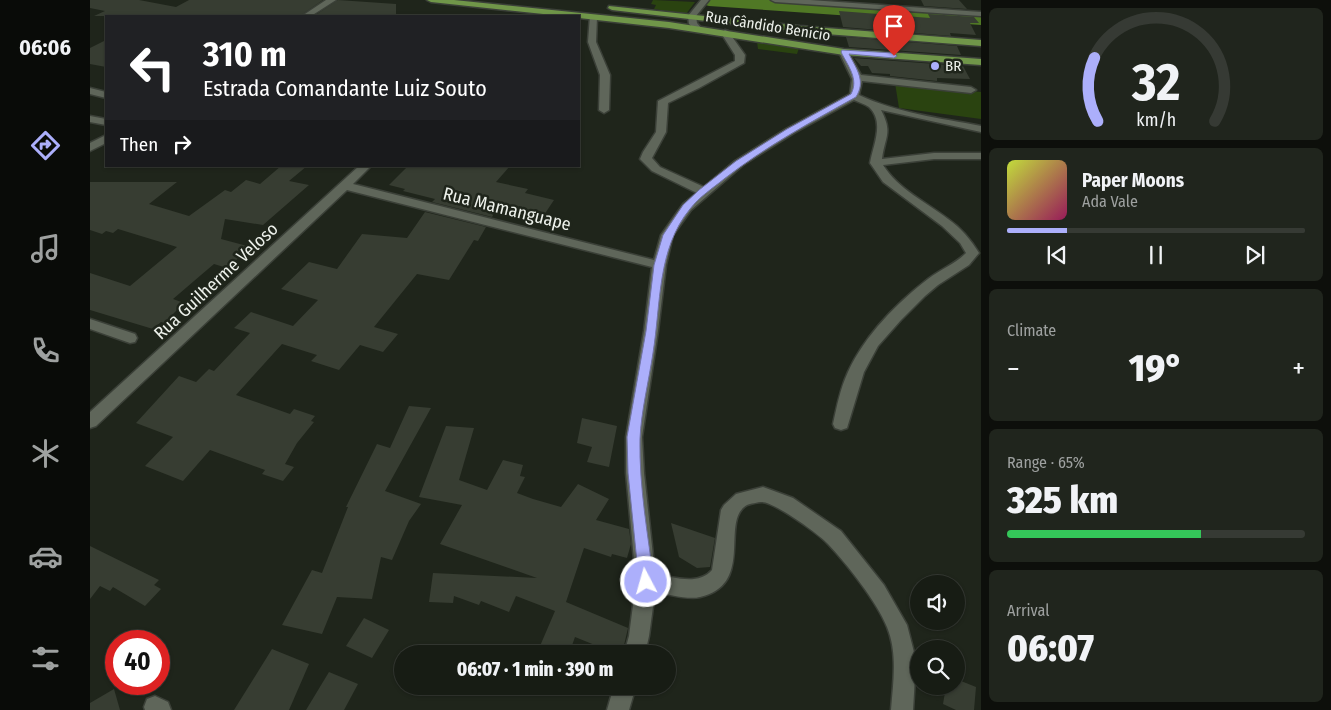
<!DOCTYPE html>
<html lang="en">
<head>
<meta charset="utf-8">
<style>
  body { margin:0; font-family:"Fira Sans Condensed",sans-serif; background:#20251d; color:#f1f3f6; height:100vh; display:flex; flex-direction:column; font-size:19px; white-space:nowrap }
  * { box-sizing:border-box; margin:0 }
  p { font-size:16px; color:#9ea1a0 }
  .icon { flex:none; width:28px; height:28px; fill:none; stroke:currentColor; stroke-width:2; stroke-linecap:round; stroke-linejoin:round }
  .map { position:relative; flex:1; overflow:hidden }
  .drawer { display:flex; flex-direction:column; gap:8px; padding:8px; background:#0d0f0b; width:350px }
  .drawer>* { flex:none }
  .hud { position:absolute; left:15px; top:15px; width:475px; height:152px; border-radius:0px; box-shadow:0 1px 4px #0004,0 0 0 1px #363a34; background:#202124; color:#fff; overflow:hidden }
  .fabs { position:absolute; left:820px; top:575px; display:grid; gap:10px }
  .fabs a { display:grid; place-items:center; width:55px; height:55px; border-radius:50%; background:#171c14; box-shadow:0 1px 4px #0004,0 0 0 1px #363a34; font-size:25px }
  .speed { position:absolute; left:15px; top:630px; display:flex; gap:10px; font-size:25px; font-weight:700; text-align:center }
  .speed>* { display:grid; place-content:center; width:65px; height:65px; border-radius:50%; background:#171c14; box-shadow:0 1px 4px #0004,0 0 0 1px #363a34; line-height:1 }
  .speed .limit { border:8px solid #d22; background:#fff; color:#111 }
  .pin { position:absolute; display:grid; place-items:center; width:42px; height:42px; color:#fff; margin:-51px -21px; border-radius:50% 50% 50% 0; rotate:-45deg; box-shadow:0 0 5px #0007 }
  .pin .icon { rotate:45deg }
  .me { position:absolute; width:55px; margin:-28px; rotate:354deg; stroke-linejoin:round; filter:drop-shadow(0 0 4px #0008) }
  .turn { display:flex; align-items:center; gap:18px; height:105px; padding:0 15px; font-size:22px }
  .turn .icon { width:65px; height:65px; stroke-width:2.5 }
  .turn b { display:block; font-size:35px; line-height:42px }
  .then { display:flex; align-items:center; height:48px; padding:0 15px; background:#0003; gap:10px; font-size:19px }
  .big { font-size:38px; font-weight:800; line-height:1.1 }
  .drawer .tile { flex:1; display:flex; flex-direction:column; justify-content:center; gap:8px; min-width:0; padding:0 18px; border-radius:8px; background:#20251d }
  .drawer .dial { align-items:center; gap:0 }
  .dial svg { height:130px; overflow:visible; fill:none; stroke:#363a34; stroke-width:7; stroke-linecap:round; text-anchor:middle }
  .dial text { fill:#f1f3f6; stroke:none }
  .song { display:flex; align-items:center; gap:15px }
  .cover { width:60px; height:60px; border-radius:8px; background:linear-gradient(135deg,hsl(70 70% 55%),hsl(330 70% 35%)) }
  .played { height:5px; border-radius:2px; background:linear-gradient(90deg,#acaffb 20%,#363a34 20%) }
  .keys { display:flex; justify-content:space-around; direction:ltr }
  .heat { display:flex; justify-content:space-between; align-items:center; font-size:28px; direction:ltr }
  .charge { height:8px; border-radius:4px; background:linear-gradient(90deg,#34c759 65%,#363a34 0) }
  .trip { position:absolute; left:304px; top:645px; width:282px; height:50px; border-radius:25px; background:#171c14; box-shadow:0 1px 4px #0004,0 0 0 1px #363a34; font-weight:800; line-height:50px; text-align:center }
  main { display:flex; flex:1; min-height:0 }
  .tab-bar { display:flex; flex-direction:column; width:90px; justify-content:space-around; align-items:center; background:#090b08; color:#9ea1a0 }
  .tab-bar .icon { width:35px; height:35px }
  .tab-bar .active { color:#acaffb }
  .tab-bar b { font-size:22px; color:#f1f3f6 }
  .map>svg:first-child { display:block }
  .green { fill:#2a4310 }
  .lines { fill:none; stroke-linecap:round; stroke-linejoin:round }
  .river { fill:#507825; fill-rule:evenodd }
  .building { fill:#373d32 }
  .minor-casing { stroke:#3b4038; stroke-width:3 }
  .major-casing { stroke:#3b4038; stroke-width:3 }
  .minor { fill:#5f665a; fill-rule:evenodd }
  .major { fill:#709649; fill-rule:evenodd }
  .route { fill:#acaffb; stroke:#7072a3 }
  .poi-dot { fill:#acaffb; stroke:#1f251b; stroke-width:2 }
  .labels { text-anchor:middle; stroke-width:5; stroke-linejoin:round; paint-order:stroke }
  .far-street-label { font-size:15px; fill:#edf1eb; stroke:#1f251b }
  .far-poi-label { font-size:15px; fill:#edf1eb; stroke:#1f251b; text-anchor:start }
  .street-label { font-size:18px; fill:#edf1eb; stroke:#1f251b }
</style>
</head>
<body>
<main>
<nav class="tab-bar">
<b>06:06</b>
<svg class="icon active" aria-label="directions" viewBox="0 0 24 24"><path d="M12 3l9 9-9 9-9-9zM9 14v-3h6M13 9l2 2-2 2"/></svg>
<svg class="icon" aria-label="music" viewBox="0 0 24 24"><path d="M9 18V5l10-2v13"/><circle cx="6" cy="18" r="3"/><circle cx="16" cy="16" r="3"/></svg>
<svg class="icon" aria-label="phone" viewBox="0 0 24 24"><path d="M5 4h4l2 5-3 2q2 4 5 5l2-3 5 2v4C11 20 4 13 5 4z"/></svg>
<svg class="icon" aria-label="climate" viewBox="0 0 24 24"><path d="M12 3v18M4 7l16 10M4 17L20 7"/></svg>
<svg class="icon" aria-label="car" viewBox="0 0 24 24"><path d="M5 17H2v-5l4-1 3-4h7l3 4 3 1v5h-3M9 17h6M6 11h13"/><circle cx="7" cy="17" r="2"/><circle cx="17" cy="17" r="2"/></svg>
<svg class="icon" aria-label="filters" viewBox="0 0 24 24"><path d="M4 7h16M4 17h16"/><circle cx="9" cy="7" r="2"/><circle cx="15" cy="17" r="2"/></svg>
</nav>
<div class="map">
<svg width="891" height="710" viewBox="0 0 891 710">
  <rect width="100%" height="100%" fill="#1f251b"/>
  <g class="green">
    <polygon points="563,0 605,2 596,14 564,9 566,5 561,4"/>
    <polygon points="667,42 709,48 707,54 668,49"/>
    <polygon points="805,83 891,92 891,119 809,108"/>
  </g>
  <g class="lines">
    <polygon class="river" points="609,0 695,0 891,13 891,25 619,6 612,4"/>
  </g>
  <g class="building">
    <polygon points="0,0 49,0 86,7 99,0 233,0 210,16 4,16 15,11 0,8"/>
    <polygon points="248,0 306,4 306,16 224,16"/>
    <polygon points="831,0 869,0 877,9 834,6"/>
    <polygon points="749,11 840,18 838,14 884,17 889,23 880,23 886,35 860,33 861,36 753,27"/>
    <polygon points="756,37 867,46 871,55 759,47"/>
    <polygon points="16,40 16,67 0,64 0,48"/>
    <polygon points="764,58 873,66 880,79 847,78 847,81 800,76 800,74 782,73 778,66 771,66"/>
    <polygon points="191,166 217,166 199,181 219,185 173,225 135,219 131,239 161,247 137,268 124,264 111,275 83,299 94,303 74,323 71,322 63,329 0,310 0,273 40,286 87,247 28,229 23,233 16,231 12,234 0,230 0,182 87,182 59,204 99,216 135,190 141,192 156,180 170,184"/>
    <polygon points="318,166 420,166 406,182 438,189 435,193 464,200 452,218 407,208 402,217 342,202 345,199 313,191 315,189 299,185"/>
    <polygon points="335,212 396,227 388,241 384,240 359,280 327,274 284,327 308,334 293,352 270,345 249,370 221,361 227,355 192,344 146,395 200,414 204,409 225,416 221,421 224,422 207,443 195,464 204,467 193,481 172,474 175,470 120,450 93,481 55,466 83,437 46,423 89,376 106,382 119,369 124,371 160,333 144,328 161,312 203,326 228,300 191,289 219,262 247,269 272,234 317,238"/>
    <polygon points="319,406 341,408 295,491 331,504 319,521 302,560 291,557 282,599 247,597 232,634 192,625 222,570 232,573 258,507 256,507 287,444 300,448"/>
    <polygon points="492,418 527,426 519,467 497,462 502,447 487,443"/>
    <polygon points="356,426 384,428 369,480 397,490 413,460 433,465 430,476 435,477 427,493 443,499 471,507 488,484 519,499 506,520 539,529 541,544 537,558 522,554 521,557 494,548 476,602 538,628 532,654 527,654 485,637 479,654 470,654 450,646 465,611 426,596 419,612 391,601 389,605 364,596 363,603 339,602 343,573 447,578 350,544 372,505 329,497"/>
    <polygon points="581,523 625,538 620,567 607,568 589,557"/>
    <polygon points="0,546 69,580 64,585 71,589 55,606 23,587 20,591 10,586 0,599"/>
    <polygon points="274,618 299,630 282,658 256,646"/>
    <polygon points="182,649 219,664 199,710 144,710"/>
    <polygon points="239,672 268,684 254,710 216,710"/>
    <polygon points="866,679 886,687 884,710 866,710 853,704 856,686 866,686"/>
    <polygon points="24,689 30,710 0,710 0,703"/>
  </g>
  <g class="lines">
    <g class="minor-casing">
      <g id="minor">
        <polygon points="236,0 246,0 221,16 212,16"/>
        <polygon points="611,0 619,0 606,16 607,23 612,29 608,32 599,24 598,16"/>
        <polygon points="681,0 720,0 891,12 891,16 685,2"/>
        <polygon points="500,15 507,17 506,42 520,75 519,110 514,113 509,110 510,75 498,42"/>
        <path d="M635 30 638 31 655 55 654 63 609 88 578 103 576 132 562 158 570 167 614 187 645 161 696 129 760 94 762 79 749 52 751 50H757L771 75 881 87 886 90 881 93 772 81 769 95C807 113 850 118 891 126V132L791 110C803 133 795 136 792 159L844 153H891V159H844L793 165C808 189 836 202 858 219 871 228 881 240 889 253L879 265 848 285 835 296 811 320 788 346 774 372 757 428 751 430 745 428 743 424C747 406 750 389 758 372 775 335 807 303 838 279 851 269 865 264 876 253L870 243 852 226 793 182 780 163C783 145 795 122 779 107 775 104 768 102 764 100L704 133 653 165 601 210 583 235 576 265 568 331 552 437 554 473 565 574C584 577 608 586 622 570L631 510 634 505 646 494 673 487 703 498 751 531 794 585 817 625 826 660 823 710H801C803 683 808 654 797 627 787 602 757 564 738 544 729 534 684 502 672 502 668 502 660 504 657 505 629 521 666 584 610 597 599 600 576 594 565 592L559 636 555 654H534L539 636 546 582 536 473V437L554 331 562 267 257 190 6 426 0 428V412L269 166H281L263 184 564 260 571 235 593 204 607 193 562 171 550 159 553 152 566 132 568 101 645 61V55L631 33Z"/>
        <polygon points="0,88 16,92 16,98 0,94"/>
        <polygon points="0,116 16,119 16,125 0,122"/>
        <polygon points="16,135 16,143 0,151 0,143"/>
        <polygon points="0,319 45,334 47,338 45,342 40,343 0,329"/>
        <polygon points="524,686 546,686 539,710 517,710"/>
        <polygon points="65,696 78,702 81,710 55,710 54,707 57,699"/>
      </g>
    </g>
    <g class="major-casing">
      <g id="major">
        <polygon points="337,0 364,0 579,22 754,49 891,59 891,65 754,55 579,28 489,18 489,16 472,16 341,2"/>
        <polygon points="519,6 710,26 891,40 891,46 710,32 522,10 518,8"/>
      </g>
    </g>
    <use href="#minor" class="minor"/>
    <use href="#major" class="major"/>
  </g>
  <path class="route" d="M752 50 804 53 807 56 804 58 759 54C767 70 776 81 766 97 721 122 675 147 634 179 623 188 609 197 600 209 567 249 571 304 563 353 559 380 551 412 550 439 549 487 558 535 564 582L561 587 556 589 551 587 549 582 538 473 537 437 556 331 564 265 573 235 593 205 609 190 646 161 697 129 761 94C769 79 758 66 751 52Z"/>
  <circle class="poi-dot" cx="845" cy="66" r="5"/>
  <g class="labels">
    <g class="far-street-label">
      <text transform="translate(678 26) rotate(9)" y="5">Rua Cândido Benício</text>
    </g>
    <g class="far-poi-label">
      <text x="855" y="71">BR</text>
    </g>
    <g class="street-label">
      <text transform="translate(417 209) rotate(14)" y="6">Rua Mamanguape</text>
      <text transform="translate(126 281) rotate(-43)" y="6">Rua Guilherme Veloso</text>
    </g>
  </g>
</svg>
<div class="fabs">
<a><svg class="icon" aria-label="sound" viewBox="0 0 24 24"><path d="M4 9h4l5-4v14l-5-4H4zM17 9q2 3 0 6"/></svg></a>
<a><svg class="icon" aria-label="search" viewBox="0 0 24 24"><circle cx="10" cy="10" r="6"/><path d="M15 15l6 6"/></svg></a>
</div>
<div class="speed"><div class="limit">40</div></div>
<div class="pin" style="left:804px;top:56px;background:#d93025"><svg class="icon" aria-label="arrive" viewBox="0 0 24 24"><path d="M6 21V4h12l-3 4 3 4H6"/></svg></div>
<svg class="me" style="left:556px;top:582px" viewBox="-20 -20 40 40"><circle r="17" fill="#acaffb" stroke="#fff" stroke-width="3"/><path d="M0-11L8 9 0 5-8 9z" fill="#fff"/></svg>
<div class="trip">06:07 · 1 min · 390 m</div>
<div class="hud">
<div class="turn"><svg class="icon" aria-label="left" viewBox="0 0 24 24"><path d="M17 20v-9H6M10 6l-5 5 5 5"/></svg><div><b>310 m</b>Estrada Comandante Luiz Souto</div></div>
<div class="then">Then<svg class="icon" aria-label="right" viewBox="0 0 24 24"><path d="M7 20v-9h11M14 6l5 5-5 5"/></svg></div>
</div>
</div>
<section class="drawer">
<div class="tile dial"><svg viewBox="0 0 100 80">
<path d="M14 69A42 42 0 1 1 86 69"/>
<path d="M14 69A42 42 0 0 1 12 30" stroke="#acaffb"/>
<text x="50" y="56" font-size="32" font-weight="700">32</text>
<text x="50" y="72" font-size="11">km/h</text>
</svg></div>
<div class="tile">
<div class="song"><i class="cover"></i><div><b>Paper Moons</b><p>Ada Vale</p></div></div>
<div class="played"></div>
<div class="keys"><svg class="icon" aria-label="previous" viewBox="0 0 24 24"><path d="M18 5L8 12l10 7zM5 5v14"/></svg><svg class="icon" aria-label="pause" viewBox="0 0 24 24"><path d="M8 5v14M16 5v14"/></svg><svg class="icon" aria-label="next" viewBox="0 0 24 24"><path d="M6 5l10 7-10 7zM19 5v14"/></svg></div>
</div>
<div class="tile"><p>Climate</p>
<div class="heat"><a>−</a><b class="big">19°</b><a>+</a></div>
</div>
<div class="tile"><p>Range · 65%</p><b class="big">325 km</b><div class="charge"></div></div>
<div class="tile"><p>Arrival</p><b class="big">06:07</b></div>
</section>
</main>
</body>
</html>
